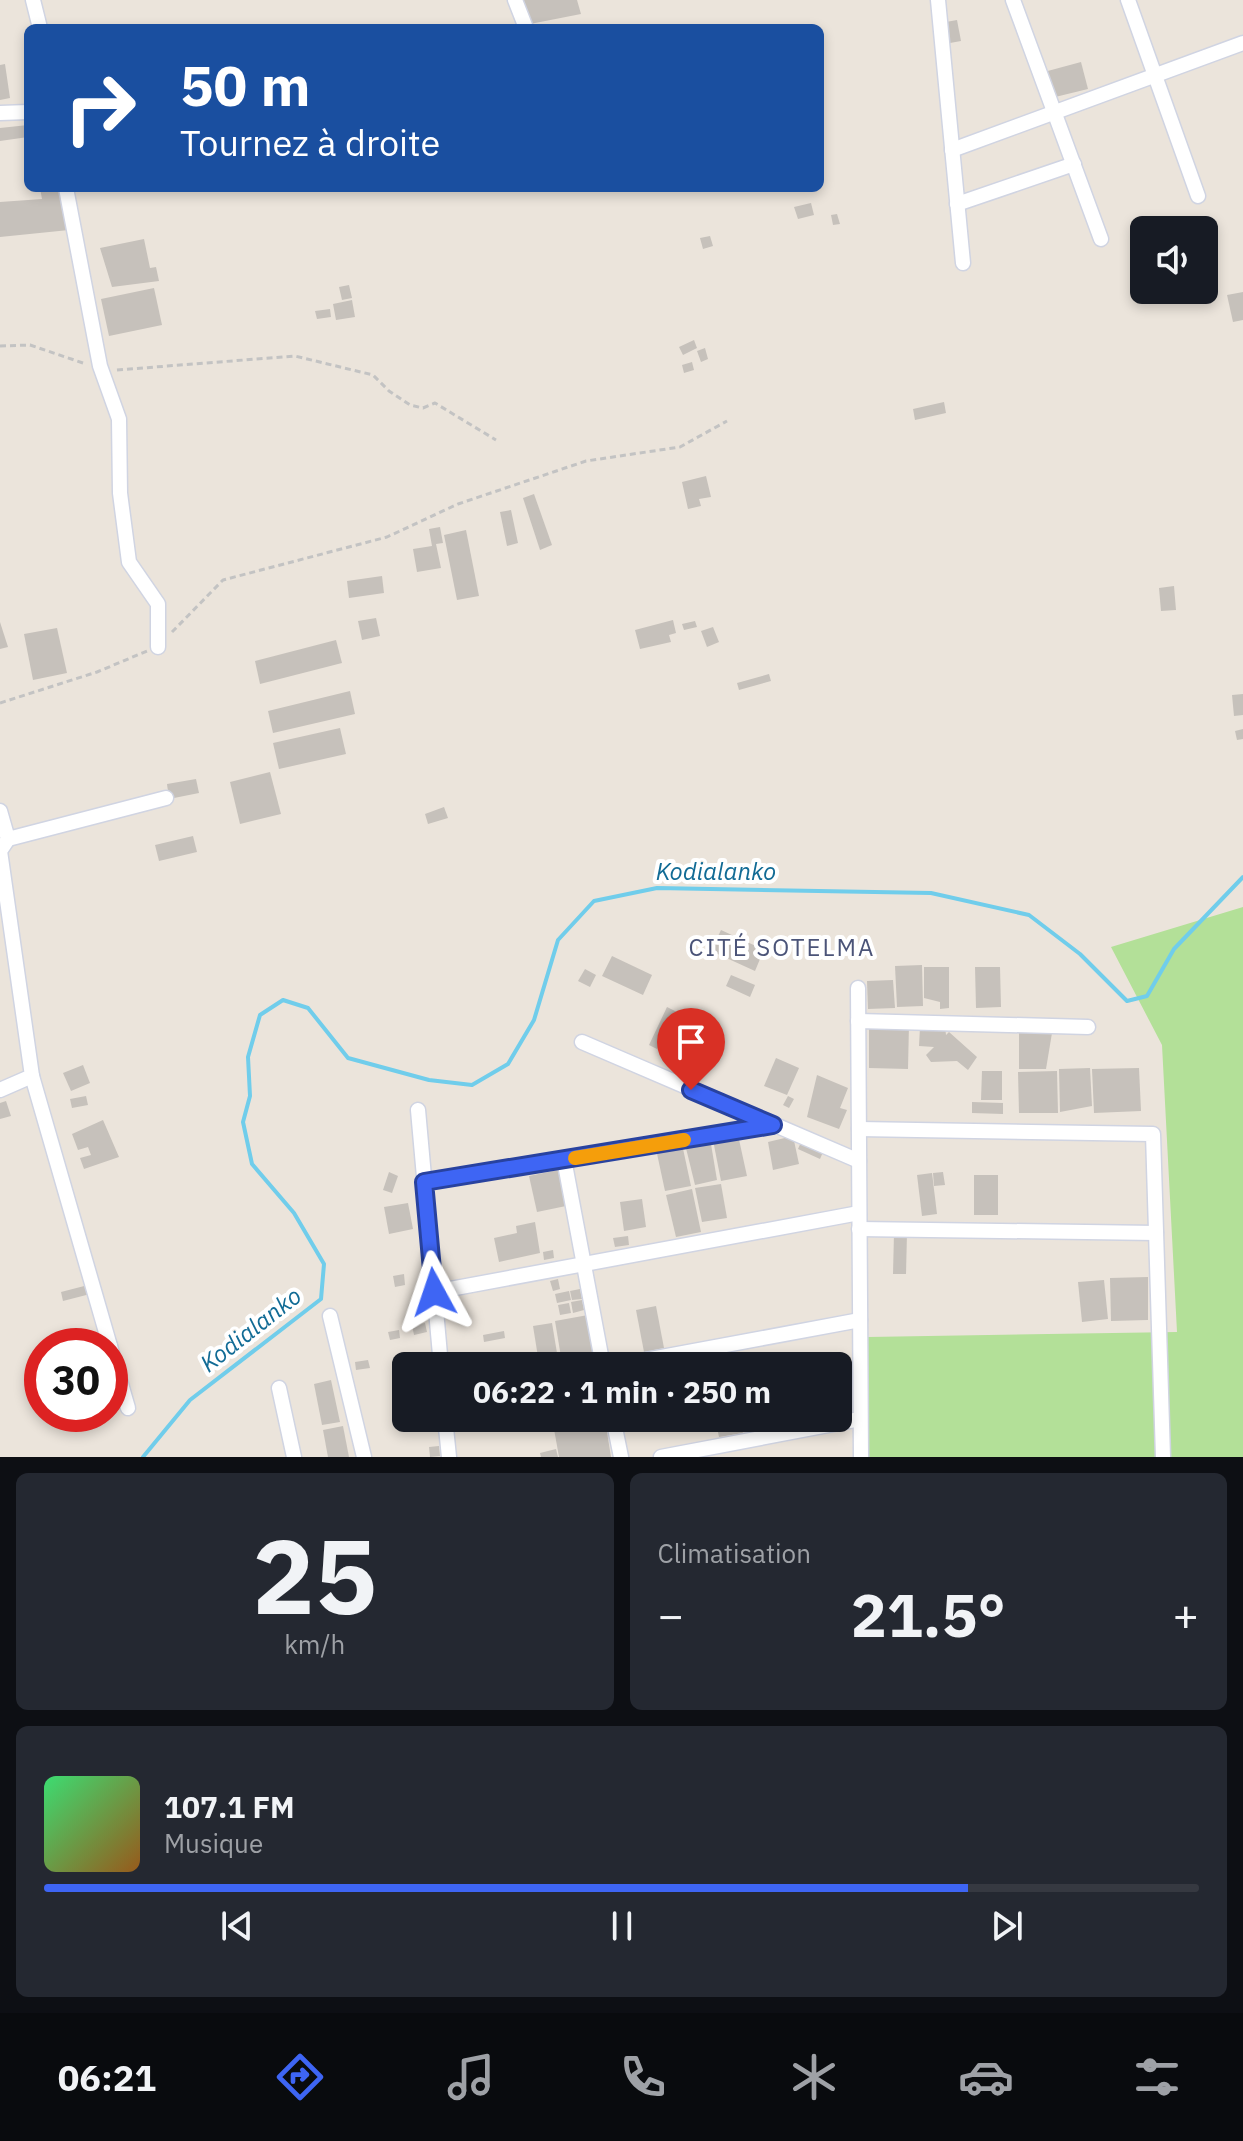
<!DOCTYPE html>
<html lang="fr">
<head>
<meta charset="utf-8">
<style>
  body { margin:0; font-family:"IBM Plex Sans",sans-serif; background:#242831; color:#f1f3f6; height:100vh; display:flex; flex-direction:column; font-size:30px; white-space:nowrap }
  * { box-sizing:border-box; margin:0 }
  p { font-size:26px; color:#9ea1a6 }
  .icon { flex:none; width:44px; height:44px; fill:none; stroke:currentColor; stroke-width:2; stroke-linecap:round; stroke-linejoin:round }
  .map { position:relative; height:1457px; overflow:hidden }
  .drawer { display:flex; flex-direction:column; gap:16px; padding:16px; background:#0d0f14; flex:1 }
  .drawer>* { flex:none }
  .guide { position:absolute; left:24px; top:24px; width:800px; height:168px; border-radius:12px; box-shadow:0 4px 12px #0003; background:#1a4fa0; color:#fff; overflow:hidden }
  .buttons { position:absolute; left:1130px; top:216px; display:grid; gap:16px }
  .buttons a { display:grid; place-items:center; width:88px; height:88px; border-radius:12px; background:#171b24; box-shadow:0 4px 12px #0003; font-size:40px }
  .speed { position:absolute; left:24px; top:1328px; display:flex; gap:16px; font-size:40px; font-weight:700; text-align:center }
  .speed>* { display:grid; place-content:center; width:104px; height:104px; border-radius:50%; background:#171b24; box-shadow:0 4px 12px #0003; line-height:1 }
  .speed .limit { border:12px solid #d22; background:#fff; color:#111 }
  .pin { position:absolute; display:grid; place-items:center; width:68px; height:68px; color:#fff; margin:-82px -34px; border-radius:50% 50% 50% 0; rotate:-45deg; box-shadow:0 0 8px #0007 }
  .pin .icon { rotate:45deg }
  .me { position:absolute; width:88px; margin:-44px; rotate:355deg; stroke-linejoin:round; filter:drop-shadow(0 0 6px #0008) }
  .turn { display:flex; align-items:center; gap:28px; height:168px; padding:0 24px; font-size:36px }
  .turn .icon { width:104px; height:104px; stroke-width:2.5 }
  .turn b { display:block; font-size:56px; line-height:68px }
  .big { font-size:60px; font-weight:700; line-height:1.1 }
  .drawer .card { flex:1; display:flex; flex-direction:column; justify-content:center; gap:12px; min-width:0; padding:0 28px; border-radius:12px; background:#242831 }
  .drawer .dial { align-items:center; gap:0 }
  .dial b { font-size:104px; line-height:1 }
  .song { display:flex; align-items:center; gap:24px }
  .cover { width:96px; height:96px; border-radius:12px; background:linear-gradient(135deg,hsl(140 70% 55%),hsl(30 70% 35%)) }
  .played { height:8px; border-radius:4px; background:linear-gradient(90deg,#3e65f4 80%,#363941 80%) }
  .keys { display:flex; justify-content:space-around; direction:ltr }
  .heat { display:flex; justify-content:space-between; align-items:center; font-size:44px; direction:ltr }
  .drawer .tiles { flex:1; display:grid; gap:16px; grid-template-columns:1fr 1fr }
  .card:last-child { grid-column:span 2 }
  .trip { position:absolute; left:392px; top:1352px; width:460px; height:80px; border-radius:12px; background:#171b24; box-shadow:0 4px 12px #0003; font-weight:700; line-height:80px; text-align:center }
  .dock { display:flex; height:128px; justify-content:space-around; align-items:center; background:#090b0e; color:#9ea1a6 }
  .dock .icon { width:56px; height:56px }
  .dock .active { color:#3e65f4 }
  .dock b { font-size:36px; color:#f1f3f6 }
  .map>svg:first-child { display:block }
  .green { fill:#b3e098 }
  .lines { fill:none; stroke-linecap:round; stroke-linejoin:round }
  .stream { stroke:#70cdeb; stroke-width:4 }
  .building { fill:#c6c1bb }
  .minor-casing { stroke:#d0d4e2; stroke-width:17 }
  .path { stroke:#c3c3c3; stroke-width:3; stroke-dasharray:6 4; stroke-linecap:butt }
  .minor { stroke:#fff; stroke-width:14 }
  .route-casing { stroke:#28429f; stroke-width:20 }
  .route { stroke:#3e65f4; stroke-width:14 }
  .slow { stroke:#f59e0b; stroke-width:14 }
  .labels { text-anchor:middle; stroke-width:8; stroke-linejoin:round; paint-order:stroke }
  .water-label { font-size:24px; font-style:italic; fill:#116b95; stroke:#fff }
  .neighbourhood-label { font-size:24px; letter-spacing:2px; fill:#4b5478; stroke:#fff }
</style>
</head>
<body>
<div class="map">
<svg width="1243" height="1457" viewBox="0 0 1243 1457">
  <rect width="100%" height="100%" fill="#ebe4db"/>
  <polygon class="green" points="1243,907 1243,1457 866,1457 868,1337 1177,1332 1162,1045 1111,947"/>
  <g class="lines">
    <polyline class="stream" points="143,1457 190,1400 321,1299 324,1264 294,1213 252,1164 243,1122 250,1096 248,1057 260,1015 283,1000 308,1008 348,1058 429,1080 472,1085 508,1064 534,1020 558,940 594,901 657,888 931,893 1029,915 1080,954 1127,1001 1147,996 1174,949 1243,877"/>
  </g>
  <g class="building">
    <polygon points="523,0 577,0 581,14 530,24"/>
    <polygon points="957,20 961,41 950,43 946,22"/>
    <polygon points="1081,62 1088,89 1051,98 1044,72"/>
    <polygon points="5,64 10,98 0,100 0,65"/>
    <polygon points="28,125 28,137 0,141 0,128"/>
    <polygon points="40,188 61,188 69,230 0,237 0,202 42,199"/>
    <polygon points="811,203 814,215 798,219 794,207"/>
    <polygon points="837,214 840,224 833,225 831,215"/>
    <polygon points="710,236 713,246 703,249 700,238"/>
    <polygon points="144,239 150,268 156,267 159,281 112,287 100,248"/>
    <polygon points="349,285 352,298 342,300 339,287"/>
    <polygon points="154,288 162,325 109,336 101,299"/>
    <polygon points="1243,292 1243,320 1233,322 1227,295"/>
    <polygon points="352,300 355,317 336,320 333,304"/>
    <polygon points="330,309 331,317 317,319 315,311"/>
    <polygon points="694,340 697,348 683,355 679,347"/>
    <polygon points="705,348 708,359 701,362 697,351"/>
    <polygon points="692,362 694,370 684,373 682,365"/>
    <polygon points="944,402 946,413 915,420 913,409"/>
    <polygon points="706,476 711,497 699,499 701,506 688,509 682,482"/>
    <polygon points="534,494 552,545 540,550 523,498"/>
    <polygon points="511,510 518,543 507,546 500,512"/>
    <polygon points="440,527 443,543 436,544 441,568 417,572 413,549 432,546 429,529"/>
    <polygon points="466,530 479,596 457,600 444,535"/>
    <polygon points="382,576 384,593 349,598 347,581"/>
    <polygon points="1174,586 1176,610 1161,611 1159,588"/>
    <polygon points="376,618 380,636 362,640 358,621"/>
    <polygon points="673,620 676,633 669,635 671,642 640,649 635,630"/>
    <polygon points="695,621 697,627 684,630 682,624"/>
    <polygon points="0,622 8,647 0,649"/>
    <polygon points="713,627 719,642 707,647 701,631"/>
    <polygon points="57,628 67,673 33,680 24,634"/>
    <polygon points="336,640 342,663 260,684 255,661"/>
    <polygon points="769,674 771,681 739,690 737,683"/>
    <polygon points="350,691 355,714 273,733 268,711"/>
    <polygon points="1243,694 1243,715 1234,716 1232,695"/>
    <polygon points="340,728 346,754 279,769 273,743"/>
    <polygon points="1243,729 1243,739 1237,740 1235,731"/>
    <polygon points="270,772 281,814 240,824 230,782"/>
    <polygon points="196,779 199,793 169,799 167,784"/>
    <polygon points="444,807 448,818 428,824 425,814"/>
    <polygon points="193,836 197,852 159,861 155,845"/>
    <polygon points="721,930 758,947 754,956 760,959 755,971 711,951"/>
    <polygon points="612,956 652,975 643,995 602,976"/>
    <polygon points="922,965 923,1006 897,1007 895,966"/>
    <polygon points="924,967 949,967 949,1008 940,1009 940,1002 924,998"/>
    <polygon points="975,967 1000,967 1001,1007 976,1008"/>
    <polygon points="585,969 596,975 590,987 578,981"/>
    <polygon points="731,975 755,985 750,997 726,986"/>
    <polygon points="893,980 895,1008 868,1009 867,981"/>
    <polygon points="667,1007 695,1021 681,1049 662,1039 657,1049 649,1045"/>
    <polygon points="869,1024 909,1024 908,1069 869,1068"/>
    <polygon points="945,1026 946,1035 949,1032 977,1057 968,1070 957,1061 931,1062 926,1055 934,1047 919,1046 920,1027"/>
    <polygon points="1019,1027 1053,1027 1046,1069 1019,1069"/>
    <polygon points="776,1058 799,1068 787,1095 764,1086"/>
    <polygon points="83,1065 90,1083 71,1091 63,1073"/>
    <polygon points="1090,1068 1092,1106 1060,1112 1059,1069"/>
    <polygon points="1139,1068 1141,1111 1094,1113 1092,1069"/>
    <polygon points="982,1071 1002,1071 1002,1100 981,1100"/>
    <polygon points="1057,1071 1058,1113 1019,1113 1018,1072"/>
    <polygon points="817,1075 848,1088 840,1108 847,1110 839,1129 807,1117"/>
    <polygon points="86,1096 88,1105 72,1108 70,1099"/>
    <polygon points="788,1096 794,1099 789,1108 783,1105"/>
    <polygon points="6,1101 11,1116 0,1119 0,1103"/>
    <polygon points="972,1102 1003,1103 1003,1114 972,1113"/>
    <polygon points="103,1120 119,1157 84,1169 80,1158 91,1155 88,1147 78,1150 72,1134"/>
    <polygon points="738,1135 747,1176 721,1181 713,1140"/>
    <polygon points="793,1136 799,1164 773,1170 768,1142"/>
    <polygon points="710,1138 717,1180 695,1185 685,1144"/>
    <polygon points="802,1140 824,1150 820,1159 798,1149"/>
    <polygon points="682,1144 691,1186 665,1191 656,1149"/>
    <polygon points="558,1170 566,1206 537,1212 529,1176"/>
    <polygon points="389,1172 398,1176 392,1193 383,1190"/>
    <polygon points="943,1172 945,1185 934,1186 933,1173"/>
    <polygon points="932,1173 937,1214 922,1216 917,1175"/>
    <rect x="974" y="1175" width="24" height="40"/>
    <polygon points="721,1184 727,1218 702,1222 695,1188"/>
    <polygon points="692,1189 701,1232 676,1237 666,1195"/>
    <polygon points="642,1199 646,1227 624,1231 620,1202"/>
    <polygon points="408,1203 413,1229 389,1234 384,1207"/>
    <polygon points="535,1222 540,1253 499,1262 494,1238 517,1233 516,1226"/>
    <polygon points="894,1233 907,1233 906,1274 893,1274"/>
    <polygon points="628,1236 629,1245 615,1247 613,1238"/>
    <polygon points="553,1250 554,1258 544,1260 543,1252"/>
    <polygon points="404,1274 405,1285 395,1287 393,1276"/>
    <polygon points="1148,1277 1148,1320 1111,1321 1110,1278"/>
    <polygon points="558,1279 560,1289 553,1291 550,1281"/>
    <polygon points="1104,1280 1108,1319 1082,1322 1078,1282"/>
    <polygon points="92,1284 94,1293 63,1301 61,1292"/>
    <polygon points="580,1289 582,1299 572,1300 570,1291"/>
    <polygon points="569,1291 571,1300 557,1303 555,1294"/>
    <polygon points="582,1300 584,1310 573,1313 571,1302"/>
    <polygon points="569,1303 571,1313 560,1315 558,1305"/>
    <polygon points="656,1306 664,1348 644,1352 636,1310"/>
    <polygon points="588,1315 595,1357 562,1363 555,1321"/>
    <polygon points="425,1323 427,1332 414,1335 412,1325"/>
    <polygon points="552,1323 557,1353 538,1357 533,1326"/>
    <polygon points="399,1330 400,1338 390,1340 388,1332"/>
    <polygon points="504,1331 505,1338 484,1342 483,1335"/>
    <polygon points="368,1360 370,1368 356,1370 355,1362"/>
    <polygon points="331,1380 340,1422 322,1425 314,1384"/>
    <polygon points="715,1418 737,1418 743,1433 719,1437"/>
    <polygon points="605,1420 611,1457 559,1457 554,1429"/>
    <polygon points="343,1426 349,1457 328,1457 323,1430"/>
    <polygon points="439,1446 440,1456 430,1457 429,1447"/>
    <polygon points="556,1449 558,1457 541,1457 540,1453"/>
  </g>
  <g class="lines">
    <g class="minor-casing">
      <g id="minor">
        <polyline points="33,0 40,28"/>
        <polyline points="515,0 526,28"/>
        <polyline points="938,0 963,263"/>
        <polyline points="1013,0 1101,239"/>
        <polyline points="1128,0 1198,196"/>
        <polyline points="0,113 28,112"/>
        <polyline points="952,150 1243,43"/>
        <polyline points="66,188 100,366 119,419 120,493 129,562 158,604 158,647"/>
        <polyline points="957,204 1074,164"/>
        <polyline points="0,811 8,839 0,851 32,1076 0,1090"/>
        <polyline points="8,839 166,798"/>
        <polyline points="858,988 861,1457"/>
        <polyline points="858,1021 1088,1027"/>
        <polyline points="582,1042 859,1161"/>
        <polyline points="32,1076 110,1346"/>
        <polyline points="418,1110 441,1366"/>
        <polyline points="859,1129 1153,1134 1163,1457"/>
        <polyline points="564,1159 603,1366"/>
        <polyline points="424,1182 773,1125"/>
        <polyline points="859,1229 1156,1233"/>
        <polyline points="434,1292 859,1213"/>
        <polyline points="330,1316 364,1457"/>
        <polyline points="110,1346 128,1408"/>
        <polyline points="613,1366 860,1320"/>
        <polyline points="279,1388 294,1457"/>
        <polyline points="445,1418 449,1457"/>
        <polyline points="613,1418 621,1457"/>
        <polyline points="661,1457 860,1419"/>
      </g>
    </g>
    <g class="path">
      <polyline points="0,346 30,345 86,364"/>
      <polyline points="117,370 295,356 373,375 389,391 410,405 423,408 435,403 496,440"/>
      <polyline points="172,632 223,580 387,537 458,504 586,461 680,447 727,421"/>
      <polyline points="0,703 97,672 147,651"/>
    </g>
    <use href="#minor" class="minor"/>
  </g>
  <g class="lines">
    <g class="route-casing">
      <polyline id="route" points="434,1292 424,1182 773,1125 691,1090"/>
    </g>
    <use href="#route" class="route"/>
    <polyline class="slow" points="575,1158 684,1140"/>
  </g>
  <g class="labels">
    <g class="water-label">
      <text x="716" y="880">Kodialanko</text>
      <text transform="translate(251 1330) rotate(-38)" y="8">Kodialanko</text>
    </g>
    <g class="neighbourhood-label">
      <text x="782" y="956">CITÉ SOTELMA</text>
    </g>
  </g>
</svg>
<div class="buttons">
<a><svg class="icon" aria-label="sound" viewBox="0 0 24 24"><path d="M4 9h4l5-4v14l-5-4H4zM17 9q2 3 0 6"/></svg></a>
</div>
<div class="speed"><div class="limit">30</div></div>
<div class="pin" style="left:691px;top:1090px;background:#d93025"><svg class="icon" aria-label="arrive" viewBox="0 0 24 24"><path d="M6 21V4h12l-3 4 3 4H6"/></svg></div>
<svg class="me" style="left:434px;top:1292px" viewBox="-20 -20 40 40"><path d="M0-17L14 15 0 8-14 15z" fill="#3e65f4" stroke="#fff" stroke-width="4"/></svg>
<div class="trip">06:22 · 1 min · 250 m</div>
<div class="guide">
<div class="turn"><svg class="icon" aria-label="right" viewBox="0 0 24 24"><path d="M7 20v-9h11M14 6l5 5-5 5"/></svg><div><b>50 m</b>Tournez à droite</div></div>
</div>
</div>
<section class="drawer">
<div class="tiles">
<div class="card dial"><b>25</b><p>km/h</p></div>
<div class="card"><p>Climatisation</p>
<div class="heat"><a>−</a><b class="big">21.5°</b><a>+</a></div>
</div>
<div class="card">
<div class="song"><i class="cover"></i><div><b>107.1 FM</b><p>Musique</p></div></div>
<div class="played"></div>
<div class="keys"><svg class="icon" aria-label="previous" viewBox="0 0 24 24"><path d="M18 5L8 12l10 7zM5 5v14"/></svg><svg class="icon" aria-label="pause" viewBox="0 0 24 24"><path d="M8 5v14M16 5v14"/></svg><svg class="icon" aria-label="next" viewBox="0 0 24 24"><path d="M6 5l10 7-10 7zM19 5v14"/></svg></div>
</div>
</div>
</section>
<nav class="dock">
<b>06:21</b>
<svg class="icon active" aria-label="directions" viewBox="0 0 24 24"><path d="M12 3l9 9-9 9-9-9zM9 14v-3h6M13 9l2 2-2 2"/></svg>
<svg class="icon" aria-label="music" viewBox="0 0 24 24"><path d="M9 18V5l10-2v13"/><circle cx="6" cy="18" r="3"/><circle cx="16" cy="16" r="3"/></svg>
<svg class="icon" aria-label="phone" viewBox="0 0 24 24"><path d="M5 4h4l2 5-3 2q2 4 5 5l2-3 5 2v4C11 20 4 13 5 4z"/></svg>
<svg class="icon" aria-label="climate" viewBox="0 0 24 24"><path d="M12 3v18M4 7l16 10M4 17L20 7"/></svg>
<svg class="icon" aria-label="car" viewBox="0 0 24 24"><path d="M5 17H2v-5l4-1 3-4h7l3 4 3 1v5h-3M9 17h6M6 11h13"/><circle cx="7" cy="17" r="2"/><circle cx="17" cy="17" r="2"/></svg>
<svg class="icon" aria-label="filters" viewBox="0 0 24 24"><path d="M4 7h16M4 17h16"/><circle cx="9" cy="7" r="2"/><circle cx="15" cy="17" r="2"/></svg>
</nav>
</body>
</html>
